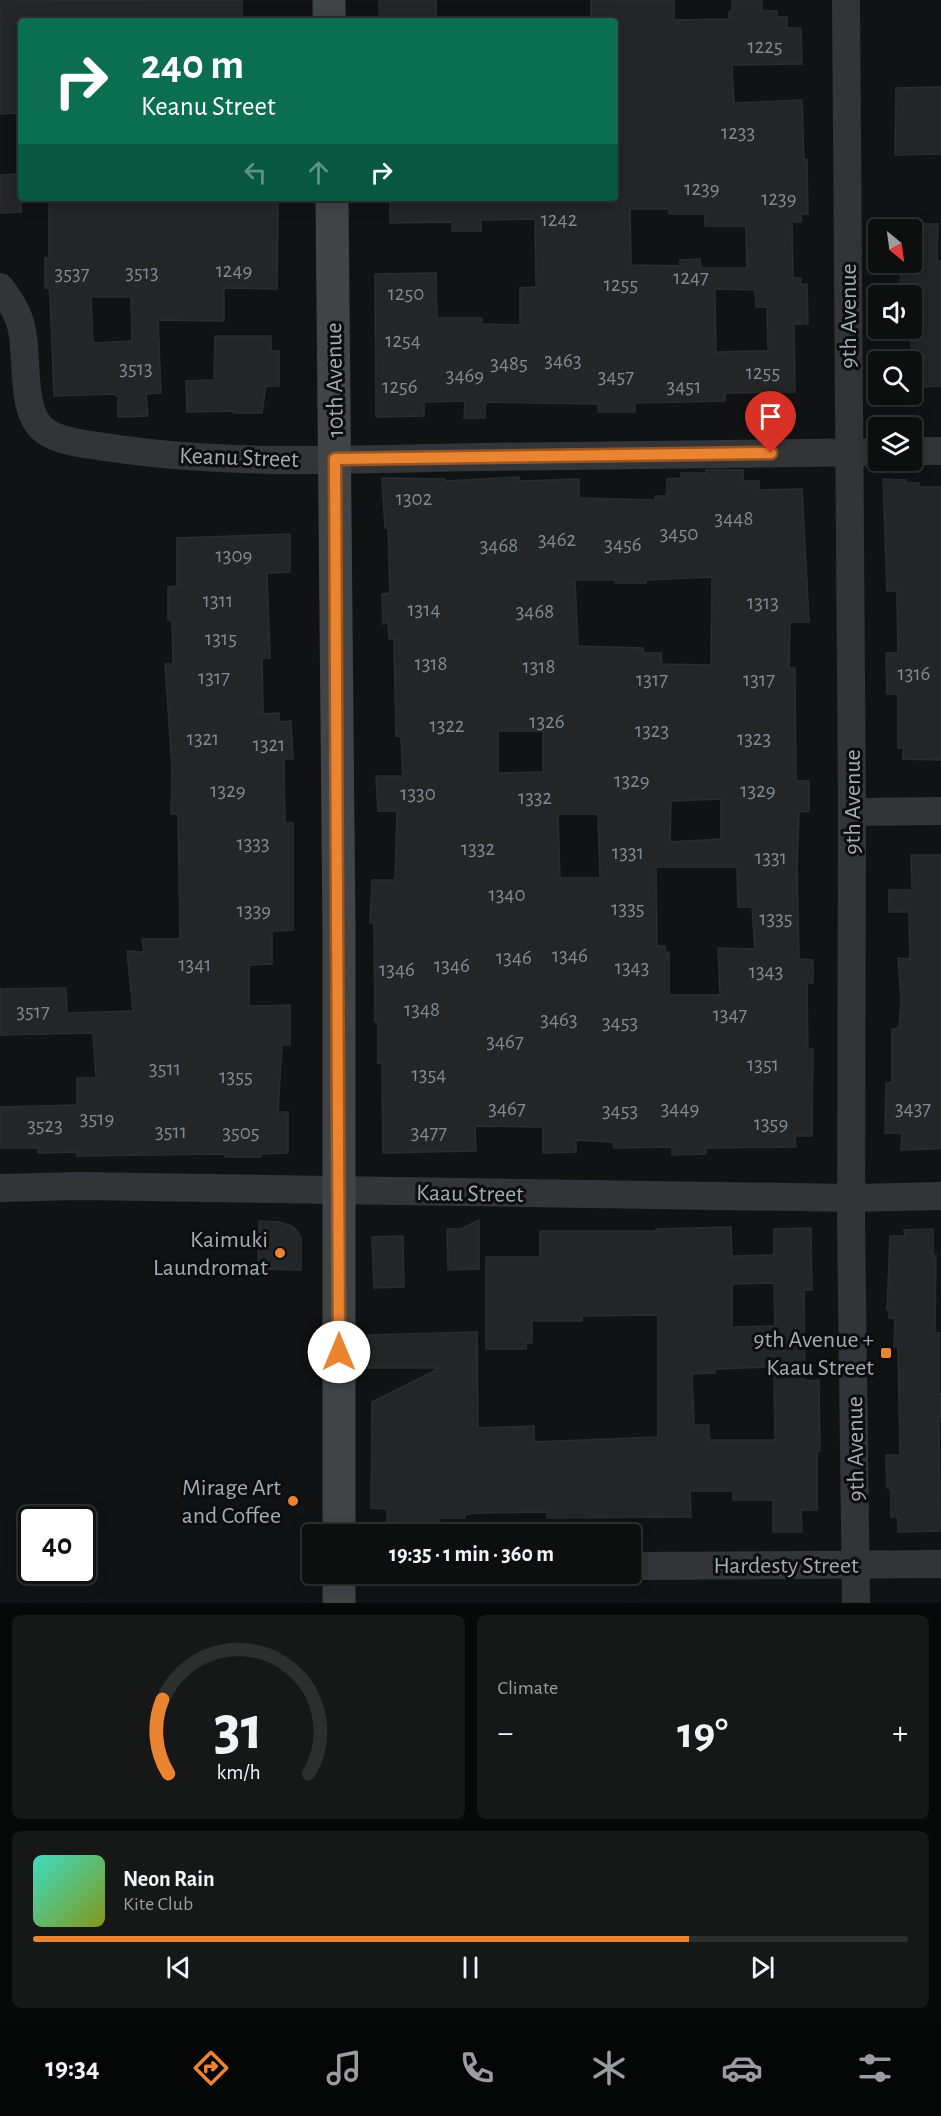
<!DOCTYPE html>
<html lang="en">
<head>
<meta charset="utf-8">
<style>
  body { margin:0; font-family:"Alegreya Sans",sans-serif; background:#161717; color:#f1f3f6; height:100vh; display:flex; flex-direction:column; font-size:22px; white-space:nowrap }
  * { box-sizing:border-box; margin:0 }
  p { font-size:20px; color:#9a9c9e }
  .icon { flex:none; width:33px; height:33px; fill:none; stroke:currentColor; stroke-width:2; stroke-linecap:round; stroke-linejoin:round }
  .map { position:relative; height:1603px; overflow:hidden }
  .sheet { display:flex; flex-direction:column; gap:12px; padding:12px; background:#070808; flex:1 }
  .sheet>* { flex:none }
  .hud { position:absolute; left:18px; top:18px; width:600px; height:183px; border-radius:6px; box-shadow:0 3px 15px #0003,0 0 0 2px #2d2e2e; background:#0b6e4f; color:#fff; overflow:hidden }
  .needle { width:39px; rotate:151deg }
  .controls { position:absolute; left:868px; top:219px; display:grid; gap:12px }
  .controls a { display:grid; place-items:center; width:54px; height:54px; border-radius:6px; background:#0d0e0e; box-shadow:0 3px 15px #0003,0 0 0 2px #2d2e2e; font-size:30px }
  .speed { position:absolute; left:18px; top:1506px; display:flex; gap:12px; font-size:30px; font-weight:700; text-align:center }
  .speed>* { display:grid; place-content:center; width:78px; height:78px; border-radius:50%; background:#0d0e0e; box-shadow:0 3px 15px #0003,0 0 0 2px #2d2e2e; line-height:1 }
  .speed .limit { border:3px solid #111; border-radius:9px; background:#fff; color:#111 }
  .pin { position:absolute; display:grid; place-items:center; width:51px; height:51px; color:#fff; margin:-62px -26px; border-radius:50% 50% 50% 0; rotate:-45deg; box-shadow:0 0 6px #0007 }
  .pin .icon { rotate:45deg }
  .me { position:absolute; width:66px; margin:-33px; rotate:0deg; stroke-linejoin:round; filter:drop-shadow(0 0 4px #0008) }
  .turn { display:flex; align-items:center; gap:21px; height:126px; padding:0 24px; font-size:27px }
  .turn .icon { width:78px; height:78px; stroke-width:2.5 }
  .turn b { display:block; font-size:42px; line-height:51px }
  .lanes { display:flex; align-items:center; height:57px; padding:0 24px; background:#0003; justify-content:center; gap:30px; direction:ltr }
  .lanes .off { opacity:.35 }
  .big { font-size:45px; font-weight:700; line-height:1.1 }
  .sheet .card { flex:1; display:flex; flex-direction:column; justify-content:center; gap:9px; min-width:0; padding:0 21px; border-radius:9px; background:#161717 }
  .sheet .dial { align-items:center; gap:0 }
  .dial svg { height:156px; overflow:visible; fill:none; stroke:#2d2e2e; stroke-width:7; stroke-linecap:round; text-anchor:middle }
  .dial text { fill:#f1f3f6; stroke:none }
  .song { display:flex; align-items:center; gap:18px }
  .cover { width:72px; height:72px; border-radius:9px; background:linear-gradient(135deg,hsl(170 70% 55%),hsl(70 70% 35%)) }
  .played { height:6px; border-radius:3px; background:linear-gradient(90deg,#eb8431 75%,#2d2e2e 75%) }
  .keys { display:flex; justify-content:space-around; direction:ltr }
  .heat { display:flex; justify-content:space-between; align-items:center; font-size:33px; direction:ltr }
  .sheet .tiles { flex:1; display:grid; gap:12px; grid-template-columns:1fr 1fr }
  .card:last-child { grid-column:span 2 }
  .trip { position:absolute; left:302px; top:1524px; width:339px; height:60px; border-radius:6px; background:#0d0e0e; box-shadow:0 3px 15px #0003,0 0 0 2px #2d2e2e; font-weight:700; line-height:60px; text-align:center }
  .menu { display:flex; height:96px; justify-content:space-around; align-items:center; background:#050606; color:#9a9c9e }
  .menu .icon { width:42px; height:42px }
  .menu .current { color:#eb8431 }
  .menu b { font-size:27px; color:#f1f3f6 }
  .map>svg:first-child { display:block }
  .building { fill:#242527; stroke:#2b2c2f; stroke-width:1.5; fill-rule:evenodd }
  .lines { fill:none; stroke-linecap:round; stroke-linejoin:round }
  .street { stroke:#323438; stroke-width:28 }
  .secondary { stroke:#404447; stroke-width:33 }
  .route-casing { stroke:#995620; stroke-width:15 }
  .route { stroke:#eb8431; stroke-width:10 }
  .poi-dot { fill:#eb8431; stroke:#0c0d0e; stroke-width:2 }
  .labels { text-anchor:middle; stroke-width:6; stroke-linejoin:round; paint-order:stroke }
  .number-label { font-size:21px; fill:#82898f }
  .street-label { font-size:24px; fill:#a3abb3; stroke:#0c0d0e }
  .poi-label { font-size:24px; fill:#a3abb3; stroke:#0c0d0e; text-anchor:end }
</style>
</head>
<body>
<div class="map">
<svg width="941" height="1603" viewBox="0 0 941 1603">
  <rect width="100%" height="100%" fill="#111213"/>
  <g class="building">
    <polygon points="242,0 242,21 21,21 21,113 0,114 0,1"/>
    <rect x="379" y="0" width="57" height="21"/>
    <path d="M591 0H674V20L729 19V12H732V1H762V11H777V17H787V28H801L802 64 732 65 734 103 802 100 804 159H807L808 214H801V222H792L793 278H801V285L807 284 808 324H794L795 392 725 393V401L635 403V412H598V404L485 402V418H464L465 401 424 402V416L376 417 375 274 436 273 437 318H482V324L520 325V288L536 287 535 219 481 220V231H452V222L390 223V198H615V21H591ZM630 209H669V214H705V226H746L747 268H701L700 259 680 260V266L631 265ZM715 289 755 290 756 307H767L768 351 716 352Z"/>
    <polygon points="941,87 941,154 895,155 896,88"/>
    <polygon points="21,174 21,212 0,213 0,175"/>
    <path d="M49 198H278L277 289 224 288V321L158 320 161 393 146 394 148 416 118 417V396L113 394 54 396 50 297 49 288H45V258L49 257ZM91 297H131L132 341 93 343Z"/>
    <polygon points="912,224 938,224 937,261 941,261 941,386 912,387 911,341 923,341 921,301 912,301 912,296 900,296 901,262 912,262"/>
    <polygon points="215,336 271,336 271,351 279,351 279,386 266,386 262,413 234,413 234,411 187,412 186,381 214,380"/>
    <path d="M706 470H743V481H759V490L802 489 809 622H790L789 668H795L796 781H809V811L799 812 797 868 799 959 813 960V983H807L808 1049H813L812 1136H795L796 1147 706 1148V1154L672 1155V1147L614 1148 613 1142 576 1140V1152L543 1153V1127L475 1126 476 1151 383 1153 382 1063H378V1022H375L374 923H370L372 880H395L397 811H378L376 776H403L401 737 396 736 394 639H389L388 623 383 624 382 594 390 593 388 528H385L382 478 445 479V481L519 477V481L579 479V498L655 500V496H667V479L681 478V473H706ZM712 577 711 665 662 664 661 653H644L643 648 578 646 575 580H615V583H646V580ZM498 731H543V772L498 773ZM721 799V839L670 842 671 801ZM558 814H598L600 878H560ZM656 867H737L738 907H752L755 949 718 948 720 995H669V952L666 953 665 946H657Z"/>
    <polygon points="883,479 906,480 906,483 919,483 919,487 941,487 941,760 903,759 903,748 898,748 898,694 887,694 886,653 898,653 897,591 887,591"/>
    <polygon points="290,534 290,572 267,573 270,658 262,658 263,714 279,713 279,722 291,721 293,759 284,759 285,823 293,823 293,930 272,931 272,964 249,965 249,1006 290,1005 290,1045 282,1045 278,1112 288,1112 288,1153 261,1154 261,1157 225,1157 225,1154 77,1156 77,1152 38,1153 38,1148 0,1148 0,1107 77,1105 77,1078 96,1078 93,1033 0,1035 0,989 66,988 67,1013 133,1011 127,951 144,952 142,939 180,939 178,814 171,814 172,767 165,664 173,664 172,620 168,620 168,587 177,586 177,538"/>
    <polygon points="911,855 941,855 941,1148 934,1149 901,1150 902,1133 885,1133 886,1083 892,1083 892,1029 899,1028 901,1000 898,958 910,959 909,912 889,912 889,890 912,890"/>
    <polygon points="479,1220 479,1269 448,1270 447,1229 461,1229"/>
    <polygon points="259,1221 279,1222 292,1226 297,1231 301,1238 301,1270 258,1269"/>
    <path d="M731 1227 732 1256 774 1255V1229L811 1228 812 1290H804L805 1381 819 1380 820 1451 817 1452V1510H801L802 1532H773V1500H733V1491H690L691 1517 547 1518V1512L477 1513 464 1515 465 1518H439L440 1523 431 1522V1528H401V1522H387V1509L371 1508 372 1402 440 1368H368V1335L477 1332 478 1428 534 1426V1442L658 1437V1315L582 1316V1321H532V1343H526V1349H486V1257H540V1231H656V1229ZM774 1283 775 1326 732 1327V1284ZM774 1367 775 1440H709V1425H694L692 1374 715 1373 714 1369Z"/>
    <polygon points="933,1229 933,1256 936,1256 935,1333 939,1333 939,1394 941,1394 941,1417 939,1417 940,1531 898,1532 898,1517 891,1517 891,1488 887,1488 886,1455 900,1455 898,1346 894,1347 895,1318 889,1318 889,1310 887,1310 890,1236 905,1236 904,1230"/>
    <polygon points="403,1236 404,1287 374,1288 372,1237"/>
  </g>
  <g class="lines">
    <g class="street">
      <polyline points="846,0 852,812 851,1220 856,1603"/>
      <path d="M0 287C9 299 18 312 21 326 29 354 19 413 45 431 62 443 91 445 112 448 233 466 358 459 480 457 613 455 746 453 879 452"/>
      <polyline points="912,451 941,451"/>
      <polyline points="852,812 941,811"/>
      <polyline points="0,1188 80,1186 852,1198 941,1196"/>
      <polyline points="630,1566 941,1564"/>
    </g>
    <g class="secondary">
      <polyline points="329,0 329,21"/>
      <polyline points="332,198 339,933 339,1534"/>
      <polyline points="339,1574 339,1603"/>
    </g>
  </g>
  <g class="lines">
    <g class="route-casing">
      <polyline id="route" points="339,1352 335,459 771,453"/>
    </g>
    <use href="#route" class="route"/>
  </g>
  <g class="poi-dot">
    <circle cx="280" cy="1253" r="6"/>
    <rect x="880" y="1347" width="12" height="12" rx="3"/>
    <circle cx="293" cy="1501" r="6"/>
  </g>
  <g class="labels">
    <g class="number-label">
      <text x="765" y="53">1225</text>
      <text x="738" y="139">1233</text>
      <text x="702" y="195">1239</text>
      <text x="779" y="205">1239</text>
      <text x="559" y="226">1242</text>
      <text x="234" y="277">1249</text>
      <text x="142" y="279">3513</text>
      <text x="72" y="280">3537</text>
      <text x="691" y="284">1247</text>
      <text x="621" y="291">1255</text>
      <text x="406" y="300">1250</text>
      <text x="403" y="347">1254</text>
      <text x="563" y="367">3463</text>
      <text x="509" y="370">3485</text>
      <text x="136" y="375">3513</text>
      <text x="763" y="379">1255</text>
      <text x="465" y="382">3469</text>
      <text x="616" y="383">3457</text>
      <text x="400" y="393">1256</text>
      <text x="684" y="393">3451</text>
      <text x="414" y="505">1302</text>
      <text x="734" y="525">3448</text>
      <text x="679" y="540">3450</text>
      <text x="557" y="546">3462</text>
      <text x="623" y="551">3456</text>
      <text x="499" y="552">3468</text>
      <text x="234" y="562">1309</text>
      <text x="218" y="607">1311</text>
      <text x="763" y="609">1313</text>
      <text x="424" y="616">1314</text>
      <text x="535" y="618">3468</text>
      <text x="221" y="645">1315</text>
      <text x="431" y="670">1318</text>
      <text x="539" y="673">1318</text>
      <text x="914" y="680">1316</text>
      <text x="214" y="684">1317</text>
      <text x="652" y="686">1317</text>
      <text x="759" y="686">1317</text>
      <text x="547" y="728">1326</text>
      <text x="447" y="732">1322</text>
      <text x="652" y="737">1323</text>
      <text x="203" y="745">1321</text>
      <text x="754" y="745">1323</text>
      <text x="269" y="751">1321</text>
      <text x="632" y="787">1329</text>
      <text x="228" y="797">1329</text>
      <text x="758" y="797">1329</text>
      <text x="418" y="800">1330</text>
      <text x="535" y="804">1332</text>
      <text x="253" y="850">1333</text>
      <text x="478" y="855">1332</text>
      <text x="628" y="859">1331</text>
      <text x="771" y="864">1331</text>
      <text x="507" y="901">1340</text>
      <text x="628" y="915">1335</text>
      <text x="254" y="917">1339</text>
      <text x="776" y="925">1335</text>
      <text x="570" y="962">1346</text>
      <text x="514" y="964">1346</text>
      <text x="195" y="971">1341</text>
      <text x="452" y="972">1346</text>
      <text x="632" y="974">1343</text>
      <text x="397" y="976">1346</text>
      <text x="766" y="978">1343</text>
      <text x="422" y="1016">1348</text>
      <text x="33" y="1018">3517</text>
      <text x="730" y="1021">1347</text>
      <text x="559" y="1026">3463</text>
      <text x="620" y="1029">3453</text>
      <text x="505" y="1048">3467</text>
      <text x="763" y="1071">1351</text>
      <text x="165" y="1075">3511</text>
      <text x="429" y="1081">1354</text>
      <text x="236" y="1083">1355</text>
      <text x="507" y="1115">3467</text>
      <text x="680" y="1115">3449</text>
      <text x="913" y="1115">3437</text>
      <text x="620" y="1117">3453</text>
      <text x="97" y="1125">3519</text>
      <text x="771" y="1130">1359</text>
      <text x="45" y="1132">3523</text>
      <text x="171" y="1138">3511</text>
      <text x="241" y="1139">3505</text>
      <text x="429" y="1139">3477</text>
    </g>
    <g class="street-label">
      <text transform="translate(848 316) rotate(-90)" y="8">9th Avenue</text>
      <text transform="translate(334 380) rotate(-91)" y="8">10th Avenue</text>
      <text transform="translate(239 457) rotate(2)" y="8">Keanu Street</text>
      <text transform="translate(852 802) rotate(-90)" y="8">9th Avenue</text>
      <text transform="translate(470 1193) rotate(1)" y="8">Kaau Street</text>
      <text transform="translate(855 1449) rotate(-91)" y="8">9th Avenue</text>
      <text x="786" y="1573">Hardesty Street</text>
    </g>
    <g class="poi-label">
      <text x="268" y="1247">Kaimuki<tspan x="268" dy="28">Laundromat</tspan></text>
      <text x="874" y="1347">9th Avenue +<tspan x="874" dy="28">Kaau Street</tspan></text>
      <text x="281" y="1495">Mirage Art<tspan x="281" dy="28">and Coffee</tspan></text>
    </g>
  </g>
</svg>
<div class="controls">
<a><svg class="needle" viewBox="-14 -14 28 28"><path d="M0-13l5 13h-10z" fill="#e53935"/><path d="M0 13l5-13h-10z" fill="#9a9c9e"/></svg></a>
<a><svg class="icon" aria-label="sound" viewBox="0 0 24 24"><path d="M4 9h4l5-4v14l-5-4H4zM17 9q2 3 0 6"/></svg></a>
<a><svg class="icon" aria-label="search" viewBox="0 0 24 24"><circle cx="10" cy="10" r="6"/><path d="M15 15l6 6"/></svg></a>
<a><svg class="icon" aria-label="layers" viewBox="0 0 24 24"><path d="M12 4l9 5-9 5-9-5zM3 14l9 5 9-5"/></svg></a>
</div>
<div class="speed"><div class="limit">40</div></div>
<div class="pin" style="left:771px;top:453px;background:#d93025"><svg class="icon" aria-label="arrive" viewBox="0 0 24 24"><path d="M6 21V4h12l-3 4 3 4H6"/></svg></div>
<svg class="me" style="left:339px;top:1352px" viewBox="-20 -20 40 40"><circle r="19" fill="#fff"/><path d="M0-13L10 11 0 6-10 11z" fill="#eb8431"/></svg>
<div class="trip">19:35 · 1 min · 360 m</div>
<div class="hud">
<div class="turn"><svg class="icon" aria-label="right" viewBox="0 0 24 24"><path d="M7 20v-9h11M14 6l5 5-5 5"/></svg><div><b>240 m</b>Keanu Street</div></div>
<div class="lanes"><svg class="icon off" aria-label="left" viewBox="0 0 24 24"><path d="M17 20v-9H6M10 6l-5 5 5 5"/></svg><svg class="icon off" aria-label="ahead" viewBox="0 0 24 24"><path d="M12 20V5M6 11l6-6 6 6"/></svg><svg class="icon" aria-label="right" viewBox="0 0 24 24"><path d="M7 20v-9h11M14 6l5 5-5 5"/></svg></div>
</div>
</div>
<section class="sheet">
<div class="tiles">
<div class="card dial"><svg viewBox="0 0 100 80">
<path d="M14 69A42 42 0 1 1 86 69"/>
<path d="M14 69A42 42 0 0 1 11 31" stroke="#eb8431"/>
<text x="50" y="56" font-size="32" font-weight="700">31</text>
<text x="50" y="72" font-size="11">km/h</text>
</svg></div>
<div class="card"><p>Climate</p>
<div class="heat"><a>−</a><b class="big">19°</b><a>+</a></div>
</div>
<div class="card">
<div class="song"><i class="cover"></i><div><b>Neon Rain</b><p>Kite Club</p></div></div>
<div class="played"></div>
<div class="keys"><svg class="icon" aria-label="previous" viewBox="0 0 24 24"><path d="M18 5L8 12l10 7zM5 5v14"/></svg><svg class="icon" aria-label="pause" viewBox="0 0 24 24"><path d="M8 5v14M16 5v14"/></svg><svg class="icon" aria-label="next" viewBox="0 0 24 24"><path d="M6 5l10 7-10 7zM19 5v14"/></svg></div>
</div>
</div>
</section>
<nav class="menu">
<b>19:34</b>
<svg class="icon current" aria-label="directions" viewBox="0 0 24 24"><path d="M12 3l9 9-9 9-9-9zM9 14v-3h6M13 9l2 2-2 2"/></svg>
<svg class="icon" aria-label="music" viewBox="0 0 24 24"><path d="M9 18V5l10-2v13"/><circle cx="6" cy="18" r="3"/><circle cx="16" cy="16" r="3"/></svg>
<svg class="icon" aria-label="phone" viewBox="0 0 24 24"><path d="M5 4h4l2 5-3 2q2 4 5 5l2-3 5 2v4C11 20 4 13 5 4z"/></svg>
<svg class="icon" aria-label="climate" viewBox="0 0 24 24"><path d="M12 3v18M4 7l16 10M4 17L20 7"/></svg>
<svg class="icon" aria-label="car" viewBox="0 0 24 24"><path d="M5 17H2v-5l4-1 3-4h7l3 4 3 1v5h-3M9 17h6M6 11h13"/><circle cx="7" cy="17" r="2"/><circle cx="17" cy="17" r="2"/></svg>
<svg class="icon" aria-label="filters" viewBox="0 0 24 24"><path d="M4 7h16M4 17h16"/><circle cx="9" cy="7" r="2"/><circle cx="15" cy="17" r="2"/></svg>
</nav>
</body>
</html>
